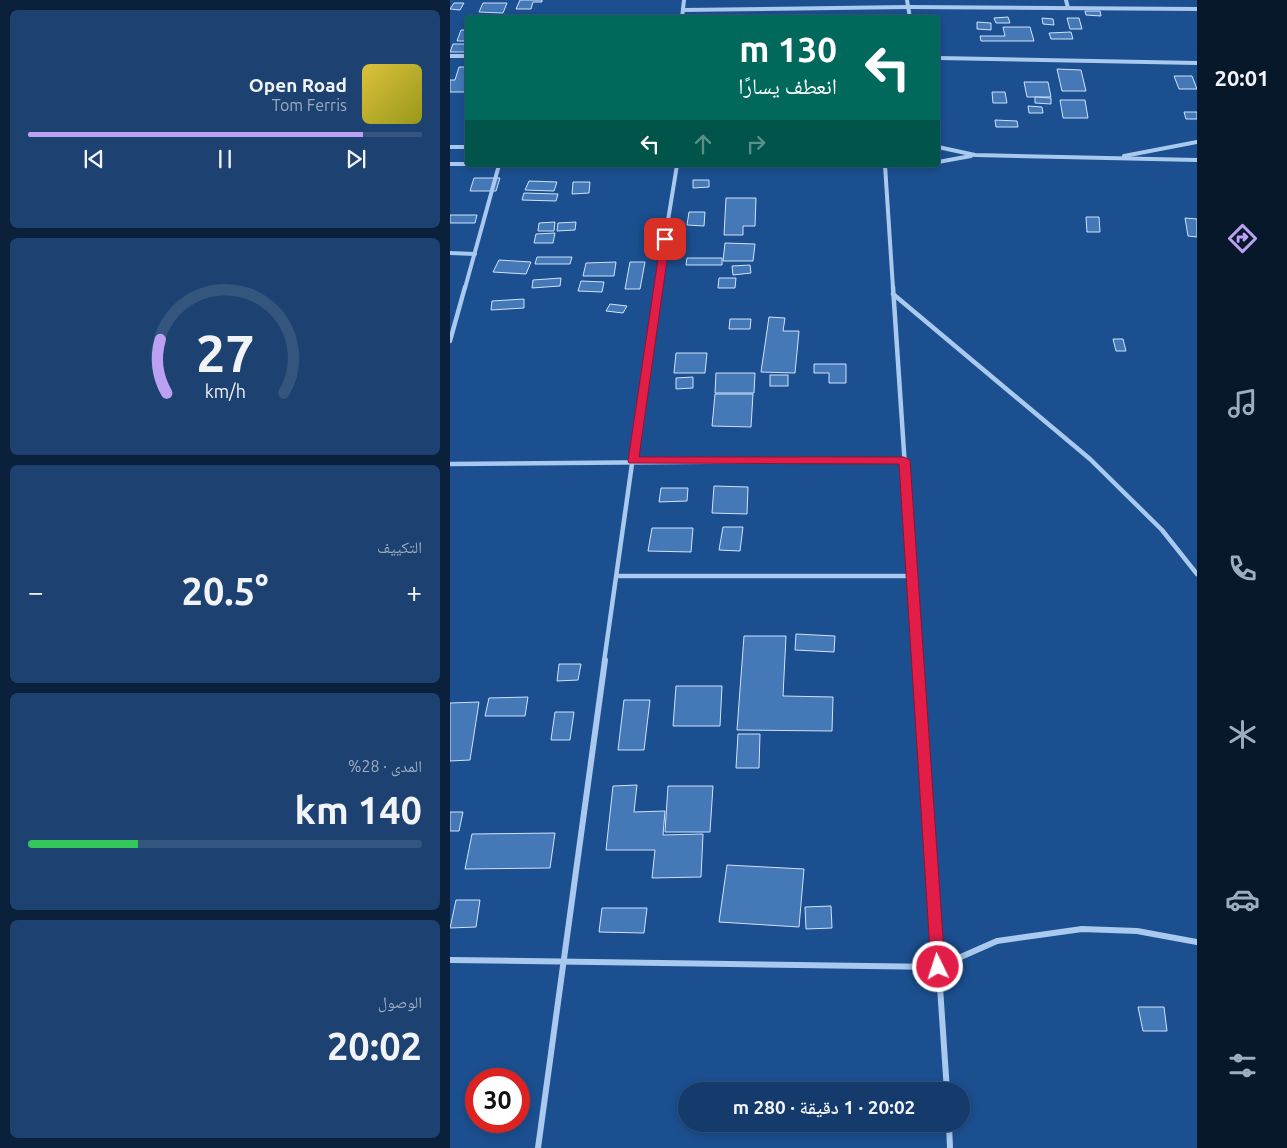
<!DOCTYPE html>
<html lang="ar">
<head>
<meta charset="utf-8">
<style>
  body { margin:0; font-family:Ubuntu,"Noto Naskh Arabic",sans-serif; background:#1d4271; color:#f1f3f6; direction:rtl; height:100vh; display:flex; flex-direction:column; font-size:19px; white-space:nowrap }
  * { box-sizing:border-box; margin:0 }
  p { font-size:16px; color:#9dadc1 }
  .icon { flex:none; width:28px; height:28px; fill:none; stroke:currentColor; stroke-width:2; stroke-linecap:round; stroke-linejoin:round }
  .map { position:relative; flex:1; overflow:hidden; direction:ltr }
  .panel { display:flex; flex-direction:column; gap:10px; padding:10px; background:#0b203b; width:450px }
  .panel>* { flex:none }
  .hud { position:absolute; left:15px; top:15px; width:475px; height:152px; border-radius:5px; box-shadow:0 2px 8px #0003,0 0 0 1px #33557e; direction:rtl; background:#00695c; color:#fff; overflow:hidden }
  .speed { position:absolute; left:15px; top:1068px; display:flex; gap:10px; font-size:25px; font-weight:700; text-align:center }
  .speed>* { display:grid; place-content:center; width:65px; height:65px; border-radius:50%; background:#143b6b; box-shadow:0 2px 8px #0003,0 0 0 1px #33557e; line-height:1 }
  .speed .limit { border:8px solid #d22; background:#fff; color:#111 }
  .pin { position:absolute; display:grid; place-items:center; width:42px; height:42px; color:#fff; margin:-21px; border-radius:10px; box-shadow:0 2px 8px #0006 }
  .me { position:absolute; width:55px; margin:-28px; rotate:356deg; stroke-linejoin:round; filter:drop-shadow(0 0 4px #0008) }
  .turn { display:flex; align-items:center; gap:18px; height:105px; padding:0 20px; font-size:22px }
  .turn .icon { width:65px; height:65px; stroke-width:2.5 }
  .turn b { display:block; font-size:35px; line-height:42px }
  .lanes { display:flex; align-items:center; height:48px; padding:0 20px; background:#0003; justify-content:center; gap:25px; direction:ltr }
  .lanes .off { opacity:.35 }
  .big { font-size:38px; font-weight:600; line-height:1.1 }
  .panel .tile { flex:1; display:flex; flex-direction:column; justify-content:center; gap:8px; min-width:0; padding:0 18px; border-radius:8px; background:#1d4271 }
  .panel .dial { align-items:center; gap:0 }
  .dial svg { height:130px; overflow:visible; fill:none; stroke:#33557e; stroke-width:7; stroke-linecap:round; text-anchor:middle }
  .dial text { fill:#f1f3f6; stroke:none }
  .song { display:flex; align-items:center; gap:15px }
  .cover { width:60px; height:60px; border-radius:8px; background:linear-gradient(135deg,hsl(50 70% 55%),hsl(60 70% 35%)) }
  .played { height:5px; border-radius:2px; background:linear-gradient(90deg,#bca0f2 85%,#33557e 85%) }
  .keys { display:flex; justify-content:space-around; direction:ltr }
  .heat { display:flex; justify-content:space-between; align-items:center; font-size:28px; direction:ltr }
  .charge { height:8px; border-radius:4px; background:linear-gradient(90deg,#34c759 28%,#33557e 0) }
  .trip { position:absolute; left:228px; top:1082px; width:292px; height:50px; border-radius:25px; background:#143b6b; box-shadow:0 2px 8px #0003,0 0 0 1px #33557e; font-weight:600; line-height:50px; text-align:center; direction:rtl }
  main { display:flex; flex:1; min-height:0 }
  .tab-bar { display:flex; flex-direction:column; width:90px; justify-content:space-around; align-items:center; background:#08182b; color:#9dadc1 }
  .tab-bar .icon { width:35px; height:35px }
  .tab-bar .on { color:#bca0f2 }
  .tab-bar b { font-size:22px; color:#f1f3f6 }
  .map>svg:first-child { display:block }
  .building { fill:#4478b7; stroke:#cfe3fa }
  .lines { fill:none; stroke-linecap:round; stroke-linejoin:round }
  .street-far2 { stroke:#a9c9ee; stroke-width:4 }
  .street-far1 { stroke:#a9c9ee; stroke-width:4.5 }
  .street { stroke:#a9c9ee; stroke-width:6 }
  .route { fill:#e11d48; stroke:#92132f }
</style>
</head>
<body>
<main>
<nav class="tab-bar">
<b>20:01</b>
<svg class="icon on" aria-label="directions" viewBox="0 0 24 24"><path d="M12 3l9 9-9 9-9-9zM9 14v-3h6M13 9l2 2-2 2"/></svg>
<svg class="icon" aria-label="music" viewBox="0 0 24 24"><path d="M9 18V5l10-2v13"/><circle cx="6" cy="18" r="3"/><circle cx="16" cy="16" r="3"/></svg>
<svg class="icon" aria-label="phone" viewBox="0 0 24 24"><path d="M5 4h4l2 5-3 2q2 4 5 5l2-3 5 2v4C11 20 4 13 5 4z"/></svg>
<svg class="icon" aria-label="climate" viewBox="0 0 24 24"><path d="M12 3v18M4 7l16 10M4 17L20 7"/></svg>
<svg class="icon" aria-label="car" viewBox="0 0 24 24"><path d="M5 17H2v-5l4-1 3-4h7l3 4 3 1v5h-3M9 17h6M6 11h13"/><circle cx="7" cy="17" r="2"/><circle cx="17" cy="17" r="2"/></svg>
<svg class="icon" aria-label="filters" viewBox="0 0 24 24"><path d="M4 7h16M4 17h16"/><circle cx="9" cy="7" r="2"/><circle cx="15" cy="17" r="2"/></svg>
</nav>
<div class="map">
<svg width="747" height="1148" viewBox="0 0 747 1148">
  <rect width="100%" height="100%" fill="#1b4f8f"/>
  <g class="building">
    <polygon points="70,0 92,0 92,2 83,2 81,9 66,9"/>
    <polygon points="4,3 14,3 10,10 0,9"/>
    <polygon points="33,3 57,3 53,13 29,12"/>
    <polygon points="635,11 650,11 651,16 636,15"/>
    <polygon points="558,17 560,23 546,23 544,18"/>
    <polygon points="592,18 603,19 604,25 593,24"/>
    <polygon points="617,18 629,18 632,29 620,29"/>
    <polygon points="527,22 541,23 541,30 527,29"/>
    <polygon points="553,27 580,27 584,41 531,41 530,36 555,36"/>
    <polygon points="11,30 18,30 18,41 7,41"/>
    <polygon points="621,32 623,39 601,39 599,33"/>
    <polygon points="3,44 18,44 15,52 0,52"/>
    <polygon points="9,67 18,67 18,92 0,92 0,80 5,80"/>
    <polygon points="607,69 631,70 636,91 612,91"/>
    <polygon points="724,76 742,76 747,89 729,89"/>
    <polygon points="574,82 598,82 601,97 577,97"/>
    <polygon points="542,92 555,92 557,103 543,103"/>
    <polygon points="585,97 601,98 601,104 585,103"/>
    <polygon points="610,100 635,100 638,118 613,118"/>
    <polygon points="578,106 592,107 593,113 579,113"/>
    <polygon points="734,112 747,112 747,119 736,119"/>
    <polygon points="545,120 567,121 568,127 546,127"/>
    <polygon points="24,178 50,178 46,191 20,191"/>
    <polygon points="243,180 259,180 259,187 243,188"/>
    <polygon points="79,181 107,182 104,191 75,190"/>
    <polygon points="123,182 140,182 139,193 122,194"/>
    <polygon points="74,193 108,194 106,201 72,200"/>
    <polygon points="276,198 306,198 305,226 293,226 293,235 274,235"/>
    <polygon points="239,212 255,212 254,226 237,225"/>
    <polygon points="0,215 27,215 25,223 0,223"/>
    <polygon points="636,217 649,217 650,232 637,232"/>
    <polygon points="735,218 747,219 747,237 738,236"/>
    <polygon points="105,222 104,231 88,231 89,223"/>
    <polygon points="126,222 125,230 107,231 108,223"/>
    <polygon points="105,233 103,243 84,243 86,234"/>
    <polygon points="275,243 305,244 303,261 273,261"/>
    <polygon points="87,257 122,257 120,264 85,264"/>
    <polygon points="237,258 272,258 272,265 236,265"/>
    <polygon points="49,260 81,262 76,274 43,272"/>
    <polygon points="166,262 164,276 133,276 136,263"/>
    <polygon points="180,262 195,262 190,289 175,289"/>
    <polygon points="300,265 301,273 283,275 282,266"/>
    <polygon points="111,278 110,286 82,288 83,280"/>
    <polygon points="269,278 286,278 285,288 268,288"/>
    <polygon points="131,281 154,282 152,292 128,291"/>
    <polygon points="74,299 74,308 41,310 42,301"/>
    <polygon points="160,304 177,306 173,313 156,311"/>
    <polygon points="319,317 335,318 333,331 349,331 345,373 311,372"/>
    <polygon points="280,319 301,319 300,329 279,329"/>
    <polygon points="663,339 673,339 676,351 666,351"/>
    <polygon points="226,353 257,353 255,373 224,373"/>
    <polygon points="364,364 396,364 396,383 379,383 379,373 364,373"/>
    <polygon points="266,373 305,373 304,393 265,393"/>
    <rect x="320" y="375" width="18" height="11"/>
    <polygon points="243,377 243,388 226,389 226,378"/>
    <polygon points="265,394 303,394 301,427 262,426"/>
    <polygon points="264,486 298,487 297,514 262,513"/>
    <polygon points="211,488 238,488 237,501 209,502"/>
    <polygon points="273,527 293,527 290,551 269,550"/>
    <polygon points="202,528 243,528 241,552 198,551"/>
    <polygon points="346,634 385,636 384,652 345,650"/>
    <polygon points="294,636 336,636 333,696 383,697 382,731 287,730"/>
    <polygon points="109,664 131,664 128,680 107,681"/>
    <polygon points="226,686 272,686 270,726 223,726"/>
    <polygon points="78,697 75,716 35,716 39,698"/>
    <polygon points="174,700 200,700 194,750 168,750"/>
    <polygon points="29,702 20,760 0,761 0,703"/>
    <polygon points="105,712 124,712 120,740 101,740"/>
    <polygon points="288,734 310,734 309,768 286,768"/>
    <polygon points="187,785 184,812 215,811 213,835 253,834 251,877 202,878 205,850 156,850 163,786"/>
    <polygon points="218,786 263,786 260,832 215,832"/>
    <polygon points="0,812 13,812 9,831 0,831"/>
    <polygon points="105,833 100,868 15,869 22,834"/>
    <polygon points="277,865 354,869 349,927 269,922"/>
    <polygon points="6,900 30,900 26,927 0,928"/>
    <polygon points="381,906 382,928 356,929 355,907"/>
    <polygon points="152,908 197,908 194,933 149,932"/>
    <polygon points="688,1007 714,1007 717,1031 693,1031"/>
  </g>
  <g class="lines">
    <g class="street-far2">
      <polyline points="457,0 460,18"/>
      <polyline points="616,0 618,8"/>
      <polyline points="233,10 458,7 747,9"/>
      <polyline points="232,18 234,0"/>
      <polyline points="0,56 18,56"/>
      <polyline points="488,58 747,63"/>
      <polyline points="0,147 18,147"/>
      <polyline points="488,147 525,155 747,160"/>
      <polyline points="674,156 747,142"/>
      <polyline points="488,162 521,156"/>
      <polyline points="0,164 18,164"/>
      <polyline points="435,165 443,288"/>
      <polyline points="0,253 25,254"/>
      <polyline points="15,288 49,165"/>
      <polyline points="207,288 227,165"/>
    </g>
    <g class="street-far1">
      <polyline points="443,287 468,662"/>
      <polyline points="443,294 640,459 712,530 747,574"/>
      <polyline points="0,341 15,287"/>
      <polyline points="0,464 454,460"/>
      <polyline points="167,576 462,576"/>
      <polyline points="154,662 207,287"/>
    </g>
    <g class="street">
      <polyline points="468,660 497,1091"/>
      <polyline points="0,960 488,967 547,941 632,929 687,931 747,942"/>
      <polyline points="499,1124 500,1148"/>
      <polyline points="88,1148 155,660"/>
    </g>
  </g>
  <polygon class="route" points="215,236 220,239 189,457 454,457 460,460 495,967 493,972 488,973 483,972 481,967 449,464 179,463 178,461 211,239"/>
</svg>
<div class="speed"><div class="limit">30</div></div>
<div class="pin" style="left:215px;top:239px;background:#d93025"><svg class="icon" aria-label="arrive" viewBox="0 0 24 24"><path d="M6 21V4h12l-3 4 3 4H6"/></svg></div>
<svg class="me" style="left:488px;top:967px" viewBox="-20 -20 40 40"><circle r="17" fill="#e11d48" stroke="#fff" stroke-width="3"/><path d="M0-11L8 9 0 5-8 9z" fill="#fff"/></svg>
<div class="trip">20:02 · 1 دقيقة · 280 m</div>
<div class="hud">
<div class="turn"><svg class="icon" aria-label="left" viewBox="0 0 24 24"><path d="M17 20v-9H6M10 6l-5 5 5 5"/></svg><div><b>130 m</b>انعطف يسارًا</div></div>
<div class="lanes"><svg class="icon" aria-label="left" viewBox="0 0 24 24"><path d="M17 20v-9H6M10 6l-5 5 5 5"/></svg><svg class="icon off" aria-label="ahead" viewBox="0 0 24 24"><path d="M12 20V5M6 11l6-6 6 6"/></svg><svg class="icon off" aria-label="right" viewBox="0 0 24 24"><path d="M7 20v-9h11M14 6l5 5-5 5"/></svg></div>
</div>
</div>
<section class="panel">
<div class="tile">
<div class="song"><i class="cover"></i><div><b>Open Road</b><p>Tom Ferris</p></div></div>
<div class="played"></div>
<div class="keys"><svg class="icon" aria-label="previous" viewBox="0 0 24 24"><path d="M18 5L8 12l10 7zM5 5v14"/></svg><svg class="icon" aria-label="pause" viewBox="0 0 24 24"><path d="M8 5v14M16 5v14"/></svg><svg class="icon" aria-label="next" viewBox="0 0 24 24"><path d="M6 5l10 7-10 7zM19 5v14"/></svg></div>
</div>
<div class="tile dial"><svg viewBox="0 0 100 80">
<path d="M14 69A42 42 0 1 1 86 69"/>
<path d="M14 69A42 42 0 0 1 10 36" stroke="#bca0f2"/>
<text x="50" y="56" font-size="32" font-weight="700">27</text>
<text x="50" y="72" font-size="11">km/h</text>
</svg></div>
<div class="tile"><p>التكييف</p>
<div class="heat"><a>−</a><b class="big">20.5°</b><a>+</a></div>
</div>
<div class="tile"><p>المدى · 28%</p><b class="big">140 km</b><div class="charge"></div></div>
<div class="tile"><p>الوصول</p><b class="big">20:02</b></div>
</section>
</main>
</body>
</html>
